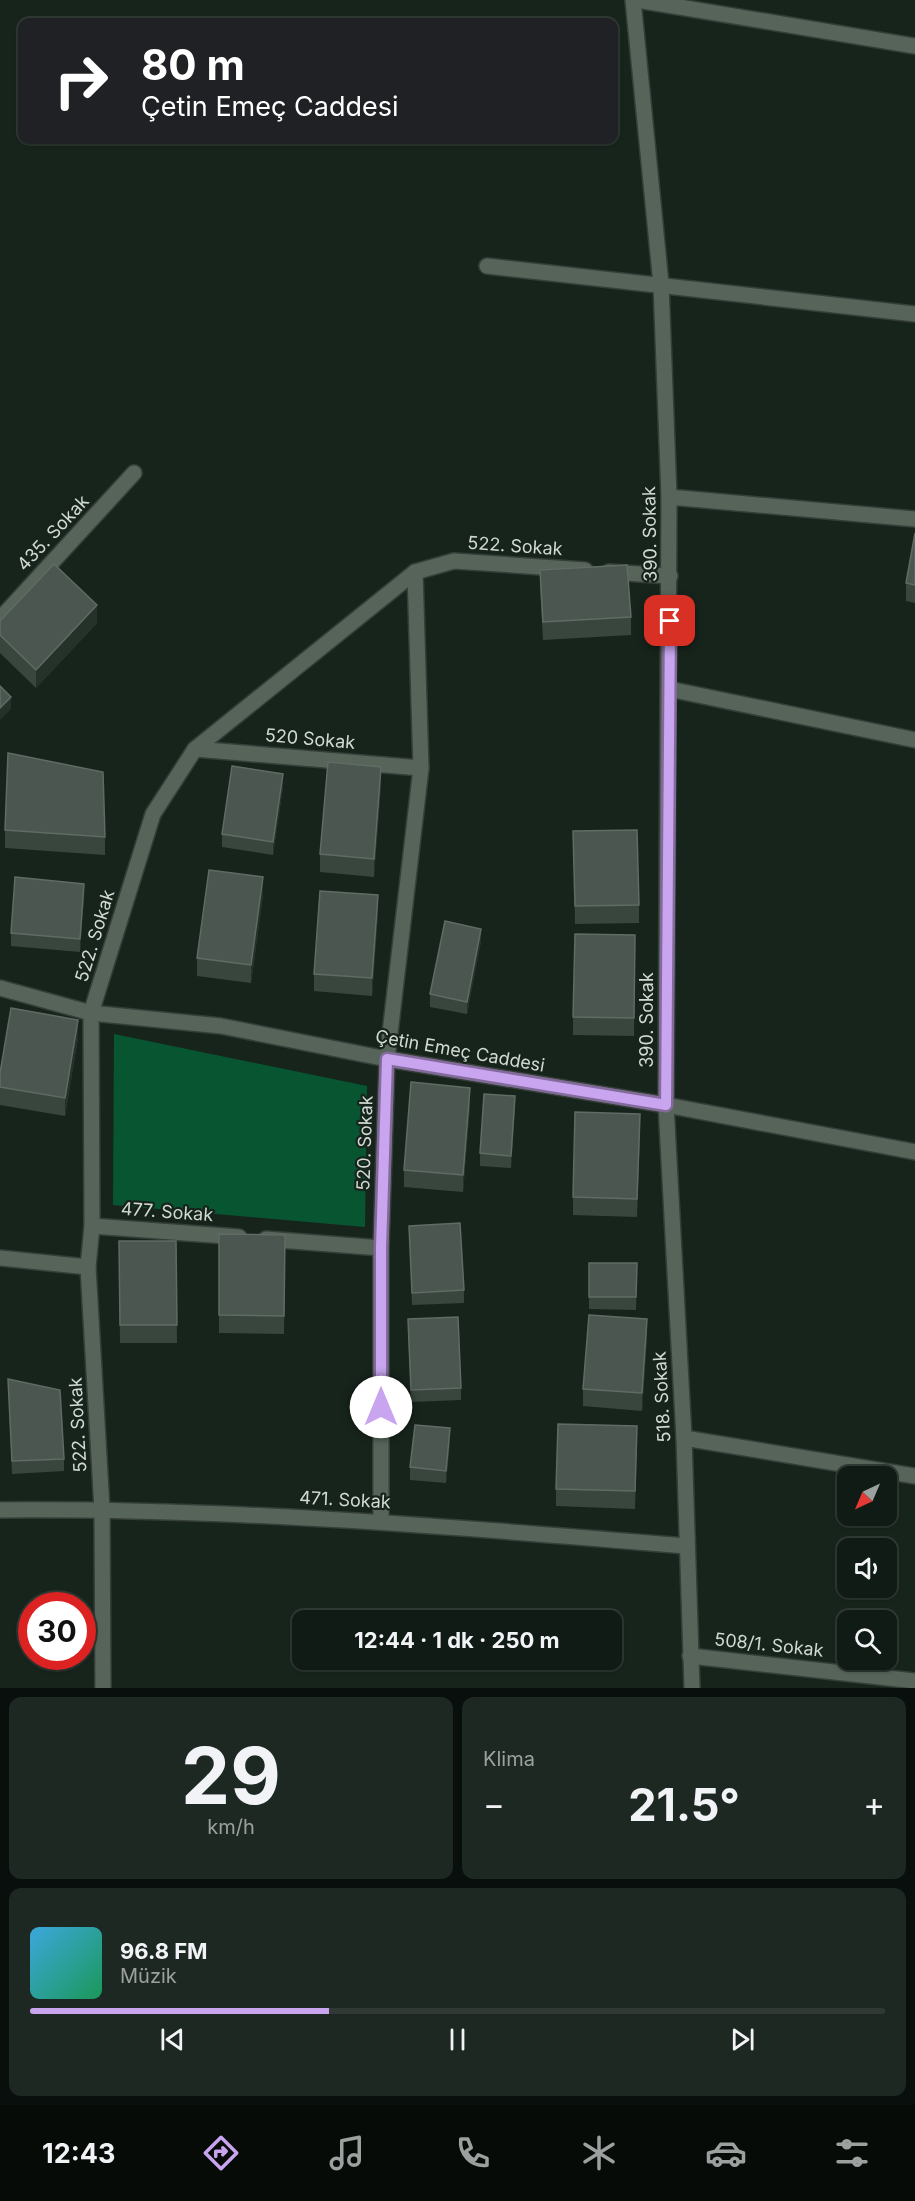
<!DOCTYPE html>
<html lang="tr">
<head>
<meta charset="utf-8">
<style>
  body { margin:0; font-family:Inter,sans-serif; background:#1e2822; color:#f1f3f6; height:100vh; display:flex; flex-direction:column; font-size:22px; white-space:nowrap }
  * { box-sizing:border-box; margin:0 }
  p { font-size:20px; color:#9ca1a0 }
  .icon { flex:none; width:33px; height:33px; fill:none; stroke:currentColor; stroke-width:2; stroke-linecap:round; stroke-linejoin:round }
  .map { position:relative; height:1688px; overflow:hidden }
  .drawer { display:flex; flex-direction:column; gap:9px; padding:9px; background:#090f0c; flex:1 }
  .drawer>* { flex:none }
  .banner { position:absolute; left:18px; top:18px; width:600px; height:126px; border-radius:12px; box-shadow:0 2px 4px #0004,0 0 0 2px #303934; background:#202124; color:#fff; overflow:hidden }
  .needle { width:39px; rotate:224deg }
  .buttons { position:absolute; left:837px; top:1466px; display:grid; gap:12px }
  .buttons a { display:grid; place-items:center; width:60px; height:60px; border-radius:12px; background:#111b15; box-shadow:0 2px 4px #0004,0 0 0 2px #303934; font-size:30px }
  .speed { position:absolute; left:18px; top:1592px; display:flex; gap:12px; font-size:30px; font-weight:700; text-align:center }
  .speed>* { display:grid; place-content:center; width:78px; height:78px; border-radius:50%; background:#111b15; box-shadow:0 2px 4px #0004,0 0 0 2px #303934; line-height:1 }
  .speed .limit { border:9px solid #d22; background:#fff; color:#111 }
  .pin { position:absolute; display:grid; place-items:center; width:51px; height:51px; color:#fff; margin:-26px; border-radius:12px; box-shadow:0 3px 9px #0006 }
  .me { position:absolute; width:66px; margin:-33px; rotate:0deg; stroke-linejoin:round; filter:drop-shadow(0 0 4px #0008) }
  .turn { display:flex; align-items:center; gap:21px; height:126px; padding:0 24px; font-size:27px }
  .turn .icon { width:78px; height:78px; stroke-width:2.5 }
  .turn b { display:block; font-size:42px; line-height:51px }
  .big { font-size:45px; font-weight:700; line-height:1.1 }
  .drawer .tile { flex:1; display:flex; flex-direction:column; justify-content:center; gap:9px; min-width:0; padding:0 21px; border-radius:12px; background:#1e2822 }
  .drawer .dial { align-items:center; gap:0 }
  .dial b { font-size:78px; line-height:1 }
  .song { display:flex; align-items:center; gap:18px }
  .cover { width:72px; height:72px; border-radius:9px; background:linear-gradient(135deg,hsl(200 70% 55%),hsl(150 70% 35%)) }
  .played { height:6px; border-radius:3px; background:linear-gradient(90deg,#c8a5ee 35%,#303934 35%) }
  .keys { display:flex; justify-content:space-around; direction:ltr }
  .heat { display:flex; justify-content:space-between; align-items:center; font-size:33px; direction:ltr }
  .drawer .tiles { flex:1; display:grid; gap:9px; grid-template-columns:1fr 1fr }
  .tile:last-child { grid-column:span 2 }
  .trip { position:absolute; left:292px; top:1610px; width:330px; height:60px; border-radius:12px; background:#111b15; box-shadow:0 2px 4px #0004,0 0 0 2px #303934; font-weight:700; line-height:60px; text-align:center }
  .tab-bar { display:flex; height:96px; justify-content:space-around; align-items:center; background:#070b08; color:#9ca1a0 }
  .tab-bar .icon { width:42px; height:42px }
  .tab-bar .active { color:#c8a5ee }
  .tab-bar b { font-size:27px; color:#f1f3f6 }
  .map>svg:first-child { display:block }
  .green { fill:#075631 }
  .lines { fill:none; stroke-linecap:round; stroke-linejoin:round }
  .minor-casing { stroke:#353e38; stroke-width:18 }
  .tertiary-casing { stroke:#353e38; stroke-width:18 }
  .minor { stroke:#56645a; stroke-width:15 }
  .tertiary { stroke:#56645a; stroke-width:15 }
  .wall { fill:#39463e }
  .shaded-wall { fill:#25322a }
  .building { fill:#4a564f; stroke:#5f6b64; stroke-width:1.5 }
  .route-casing { stroke:#826b9b; stroke-width:15 }
  .route { stroke:#c8a5ee; stroke-width:10 }
  .labels { text-anchor:middle; stroke-width:4.5; stroke-linejoin:round; paint-order:stroke }
  .street-label { font-size:18px; fill:#d2dad5; stroke:#17241c }
</style>
</head>
<body>
<div class="map">
<svg width="915" height="1688" viewBox="0 0 915 1688">
  <rect width="100%" height="100%" fill="#17241c"/>
  <polygon class="green" points="114,1034 367,1086 365,1227 113,1205"/>
  <g class="lines">
    <g class="minor-casing">
      <g id="minor">
        <polyline points="637,0 915,46"/>
        <polyline points="487,266 915,314"/>
        <polyline points="669,497 915,519"/>
        <polyline points="609,572 670,576"/>
        <polyline points="0,619 134,473"/>
        <polyline points="669,689 915,740"/>
        <polyline points="195,749 421,768"/>
        <polyline points="666,1105 684,1438 692,1688"/>
        <polyline points="92,1226 239,1237"/>
        <polyline points="266,1239 381,1248"/>
        <polyline points="0,1258 88,1267"/>
        <polyline points="684,1438 915,1476"/>
        <path d="M0 1510C229 1508 458 1527 686 1546"/>
        <polyline points="381,1521 381,1248 387,1059 421,768 415,572"/>
        <polyline points="690,1656 915,1681"/>
        <polyline points="103,1688 102,1509 88,1267 92,1226 91,1013 153,814 195,749 415,572 454,561 585,570"/>
      </g>
    </g>
    <g class="tertiary-casing">
      <g id="tertiary">
        <polyline points="633,0 661,284 669,497 666,1105"/>
        <polyline points="0,988 91,1013 221,1026 387,1059 666,1105 915,1152"/>
      </g>
    </g>
    <use href="#minor" class="minor"/>
    <use href="#tertiary" class="tertiary"/>
  </g>
  <g class="wall">
    <polygon points="915,533 915,603 906,601 906,583"/>
    <polygon points="540,570 631,617 631,635 543,640 540,588"/>
    <polygon points="0,621 97,623 36,688 0,653"/>
    <polygon points="381,785 374,877 320,872 320,854"/>
    <polygon points="283,787 273,855 222,847 222,834"/>
    <polygon points="5,830 105,837 105,855 5,848"/>
    <polygon points="573,831 639,905 639,923 575,924"/>
    <polygon points="263,895 251,983 197,976 197,958"/>
    <polygon points="84,896 80,952 11,946 11,933"/>
    <polygon points="378,913 372,996 314,991 314,974"/>
    <polygon points="635,935 634,1036 573,1035 573,1017"/>
    <polygon points="481,941 467,1014 430,1007 430,994"/>
    <polygon points="78,1038 65,1116 0,1105 0,1073"/>
    <polygon points="470,1106 463,1192 404,1187 404,1170"/>
    <polygon points="515,1108 511,1168 480,1166 480,1153"/>
    <polygon points="640,1132 637,1217 573,1215 573,1197"/>
    <polygon points="409,1226 464,1290 464,1303 412,1305"/>
    <polygon points="219,1234 285,1235 284,1334 219,1333"/>
    <polygon points="119,1241 176,1241 177,1343 120,1343"/>
    <polygon points="589,1263 637,1263 636,1310 589,1309"/>
    <polygon points="408,1331 461,1388 461,1400 411,1402"/>
    <polygon points="647,1337 642,1411 583,1406 583,1389"/>
    <polygon points="8,1379 64,1459 64,1471 12,1474"/>
    <polygon points="450,1441 446,1483 410,1480 410,1467"/>
    <polygon points="637,1444 635,1509 556,1506 556,1489"/>
  </g>
  <g class="shaded-wall">
    <polygon points="97,605 97,623 36,688 36,670"/>
    <polygon points="11,697 11,709 0,720 0,708"/>
    <polygon points="381,767 381,785 374,877 374,859"/>
    <polygon points="283,774 283,787 273,855 273,842"/>
    <polygon points="263,877 263,895 251,983 251,965"/>
    <polygon points="84,884 84,896 80,952 80,939"/>
    <polygon points="378,895 378,913 372,996 372,978"/>
    <polygon points="481,929 481,941 467,1014 467,1002"/>
    <polygon points="78,1020 78,1038 65,1116 65,1098"/>
    <polygon points="470,1088 470,1106 463,1192 463,1175"/>
    <polygon points="515,1096 515,1108 511,1168 511,1156"/>
    <polygon points="647,1319 647,1337 642,1411 642,1393"/>
    <polygon points="450,1428 450,1441 446,1483 446,1471"/>
  </g>
  <g class="building">
    <polygon points="915,533 915,585 906,583"/>
    <polygon points="54,564 97,605 36,670 0,635 0,621"/>
    <polygon points="627,565 631,617 543,622 540,570"/>
    <polygon points="0,686 11,697 0,708"/>
    <polygon points="8,753 103,772 105,837 5,830"/>
    <polygon points="328,762 381,767 374,859 320,854"/>
    <polygon points="232,766 283,774 273,842 222,834"/>
    <polygon points="637,830 639,905 575,906 573,831"/>
    <polygon points="209,870 263,877 251,965 197,958"/>
    <polygon points="15,877 84,884 80,939 11,933"/>
    <polygon points="320,891 378,895 372,978 314,974"/>
    <polygon points="445,921 481,929 467,1002 430,994"/>
    <polygon points="575,934 635,935 634,1018 573,1017"/>
    <polygon points="11,1008 78,1020 65,1098 0,1087 0,1073"/>
    <polygon points="411,1082 470,1088 463,1175 404,1170"/>
    <polygon points="484,1094 515,1096 511,1156 480,1153"/>
    <polygon points="575,1112 640,1114 637,1199 573,1197"/>
    <polygon points="460,1223 464,1290 412,1293 409,1226"/>
    <polygon points="219,1234 285,1235 284,1316 219,1315"/>
    <polygon points="119,1241 176,1241 177,1325 120,1325"/>
    <polygon points="589,1263 637,1263 636,1297 589,1297"/>
    <polygon points="589,1315 647,1319 642,1393 583,1389"/>
    <polygon points="458,1317 461,1388 411,1390 408,1319"/>
    <polygon points="8,1379 60,1390 64,1459 12,1461"/>
    <polygon points="558,1424 637,1426 635,1491 556,1489"/>
    <polygon points="415,1425 450,1428 446,1471 410,1467"/>
  </g>
  <g class="lines">
    <g class="route-casing">
      <polyline id="route" points="381,1407 381,1248 387,1059 666,1105 670,621"/>
    </g>
    <use href="#route" class="route"/>
  </g>
  <g class="labels">
    <g class="street-label">
      <text transform="translate(53 533) rotate(-47)" y="6">435. Sokak</text>
      <text transform="translate(650 534) rotate(-91)" y="6">390. Sokak</text>
      <text transform="translate(515 546) rotate(4)" y="6">522. Sokak</text>
      <text transform="translate(310 739) rotate(5)" y="6">520 Sokak</text>
      <text transform="translate(95 936) rotate(-73)" y="6">522. Sokak</text>
      <text transform="translate(647 1020) rotate(-90)" y="6">390. Sokak</text>
      <text transform="translate(460 1051) rotate(10)" y="6">Çetin Emeç Caddesi</text>
      <text transform="translate(365 1143) rotate(-88)" y="6">520. Sokak</text>
      <text transform="translate(167 1212) rotate(4)" y="6">477. Sokak</text>
      <text transform="translate(662 1397) rotate(-93)" y="6">518. Sokak</text>
      <text transform="translate(78 1425) rotate(-93)" y="6">522. Sokak</text>
      <text transform="translate(345 1500) rotate(3)" y="6">471. Sokak</text>
      <text transform="translate(769 1645) rotate(6)" y="6">508/1. Sokak</text>
    </g>
  </g>
</svg>
<div class="buttons">
<a><svg class="needle" viewBox="-14 -14 28 28"><path d="M0-13l5 13h-10z" fill="#e53935"/><path d="M0 13l5-13h-10z" fill="#9ca1a0"/></svg></a>
<a><svg class="icon" aria-label="sound" viewBox="0 0 24 24"><path d="M4 9h4l5-4v14l-5-4H4zM17 9q2 3 0 6"/></svg></a>
<a><svg class="icon" aria-label="search" viewBox="0 0 24 24"><circle cx="10" cy="10" r="6"/><path d="M15 15l6 6"/></svg></a>
</div>
<div class="speed"><div class="limit">30</div></div>
<div class="pin" style="left:670px;top:621px;background:#d93025"><svg class="icon" aria-label="arrive" viewBox="0 0 24 24"><path d="M6 21V4h12l-3 4 3 4H6"/></svg></div>
<svg class="me" style="left:381px;top:1407px" viewBox="-20 -20 40 40"><circle r="19" fill="#fff"/><path d="M0-13L10 11 0 6-10 11z" fill="#c8a5ee"/></svg>
<div class="trip">12:44 · 1 dk · 250 m</div>
<div class="banner">
<div class="turn"><svg class="icon" aria-label="right" viewBox="0 0 24 24"><path d="M7 20v-9h11M14 6l5 5-5 5"/></svg><div><b>80 m</b>Çetin Emeç Caddesi</div></div>
</div>
</div>
<section class="drawer">
<div class="tiles">
<div class="tile dial"><b>29</b><p>km/h</p></div>
<div class="tile"><p>Klima</p>
<div class="heat"><a>−</a><b class="big">21.5°</b><a>+</a></div>
</div>
<div class="tile">
<div class="song"><i class="cover"></i><div><b>96.8 FM</b><p>Müzik</p></div></div>
<div class="played"></div>
<div class="keys"><svg class="icon" aria-label="previous" viewBox="0 0 24 24"><path d="M18 5L8 12l10 7zM5 5v14"/></svg><svg class="icon" aria-label="pause" viewBox="0 0 24 24"><path d="M8 5v14M16 5v14"/></svg><svg class="icon" aria-label="next" viewBox="0 0 24 24"><path d="M6 5l10 7-10 7zM19 5v14"/></svg></div>
</div>
</div>
</section>
<nav class="tab-bar">
<b>12:43</b>
<svg class="icon active" aria-label="directions" viewBox="0 0 24 24"><path d="M12 3l9 9-9 9-9-9zM9 14v-3h6M13 9l2 2-2 2"/></svg>
<svg class="icon" aria-label="music" viewBox="0 0 24 24"><path d="M9 18V5l10-2v13"/><circle cx="6" cy="18" r="3"/><circle cx="16" cy="16" r="3"/></svg>
<svg class="icon" aria-label="phone" viewBox="0 0 24 24"><path d="M5 4h4l2 5-3 2q2 4 5 5l2-3 5 2v4C11 20 4 13 5 4z"/></svg>
<svg class="icon" aria-label="climate" viewBox="0 0 24 24"><path d="M12 3v18M4 7l16 10M4 17L20 7"/></svg>
<svg class="icon" aria-label="car" viewBox="0 0 24 24"><path d="M5 17H2v-5l4-1 3-4h7l3 4 3 1v5h-3M9 17h6M6 11h13"/><circle cx="7" cy="17" r="2"/><circle cx="17" cy="17" r="2"/></svg>
<svg class="icon" aria-label="filters" viewBox="0 0 24 24"><path d="M4 7h16M4 17h16"/><circle cx="9" cy="7" r="2"/><circle cx="15" cy="17" r="2"/></svg>
</nav>
</body>
</html>
